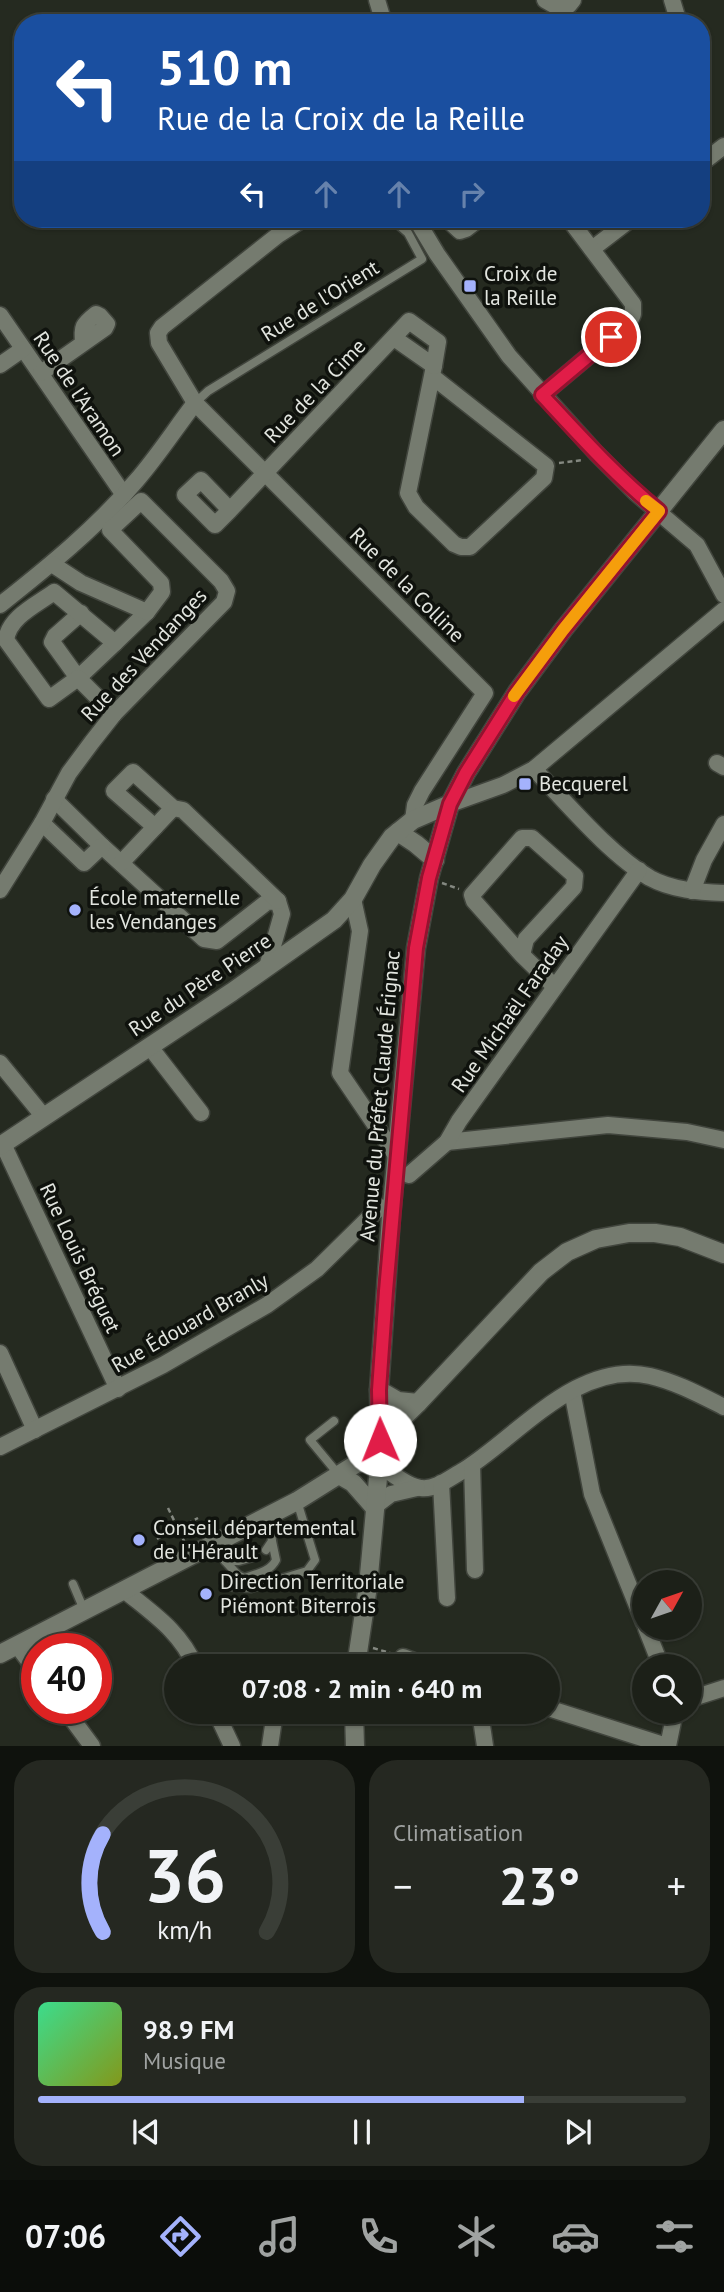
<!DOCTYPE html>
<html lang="fr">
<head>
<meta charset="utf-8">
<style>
  body { margin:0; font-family:"PT Sans",sans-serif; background:#252821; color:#f1f3f6; height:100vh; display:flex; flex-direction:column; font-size:26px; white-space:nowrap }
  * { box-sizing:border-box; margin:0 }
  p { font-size:23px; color:#a0a3a2 }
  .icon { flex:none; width:38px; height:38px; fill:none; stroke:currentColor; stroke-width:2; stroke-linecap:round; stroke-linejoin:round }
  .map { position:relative; height:1746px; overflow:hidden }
  .drawer { display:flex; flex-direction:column; gap:14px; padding:14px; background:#0f120d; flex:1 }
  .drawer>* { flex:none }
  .top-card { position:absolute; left:14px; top:14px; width:696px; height:214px; border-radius:28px; box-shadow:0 2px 5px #0004,0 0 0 2px #3a3e37; background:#1a4fa0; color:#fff; overflow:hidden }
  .needle { width:46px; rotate:50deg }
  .tools { position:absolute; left:632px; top:1570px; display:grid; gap:14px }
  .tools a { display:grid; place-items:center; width:70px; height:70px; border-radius:50%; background:#1c2018; box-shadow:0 2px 5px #0004,0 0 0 2px #3a3e37; font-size:35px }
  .speed { position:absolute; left:21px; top:1633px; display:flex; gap:14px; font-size:35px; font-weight:700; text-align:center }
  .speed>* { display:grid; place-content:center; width:91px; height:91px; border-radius:50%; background:#1c2018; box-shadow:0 2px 5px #0004,0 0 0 2px #3a3e37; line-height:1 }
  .speed .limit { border:10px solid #d22; background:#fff; color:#111 }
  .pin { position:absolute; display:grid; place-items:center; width:60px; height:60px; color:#fff; margin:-30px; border:4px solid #fff; border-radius:50%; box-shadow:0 2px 7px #0007 }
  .me { position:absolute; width:77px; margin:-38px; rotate:359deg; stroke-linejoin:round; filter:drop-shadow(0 0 5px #0008) }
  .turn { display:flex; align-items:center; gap:24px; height:147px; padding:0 28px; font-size:32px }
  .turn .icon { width:91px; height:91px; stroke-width:2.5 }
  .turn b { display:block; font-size:49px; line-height:60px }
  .lanes { display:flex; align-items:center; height:66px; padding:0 28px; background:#0003; justify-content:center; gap:35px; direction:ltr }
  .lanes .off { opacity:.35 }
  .big { font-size:52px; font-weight:700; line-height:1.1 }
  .drawer .card { flex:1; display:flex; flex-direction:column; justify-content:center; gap:10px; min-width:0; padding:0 24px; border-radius:28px; background:#252821 }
  .drawer .dial { align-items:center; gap:0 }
  .dial svg { height:182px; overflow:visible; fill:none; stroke:#3a3e37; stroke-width:7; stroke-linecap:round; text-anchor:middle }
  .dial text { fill:#f1f3f6; stroke:none }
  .song { display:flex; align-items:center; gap:21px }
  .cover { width:84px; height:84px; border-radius:10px; background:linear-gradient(135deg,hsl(150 70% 55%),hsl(70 70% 35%)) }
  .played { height:7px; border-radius:4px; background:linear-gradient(90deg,#a4b2fc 75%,#3a3e37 75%) }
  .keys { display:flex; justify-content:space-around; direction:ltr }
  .heat { display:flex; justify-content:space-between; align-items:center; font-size:38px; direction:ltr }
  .drawer .tiles { flex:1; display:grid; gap:14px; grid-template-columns:1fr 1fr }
  .card:last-child { grid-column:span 2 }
  .trip { position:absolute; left:164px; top:1654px; width:396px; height:70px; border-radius:35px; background:#1c2018; box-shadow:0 2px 5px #0004,0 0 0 2px #3a3e37; font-weight:700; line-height:70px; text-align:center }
  .tab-bar { display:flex; height:112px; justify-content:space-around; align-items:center; background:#0b0d0a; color:#a0a3a2 }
  .tab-bar .icon { width:49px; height:49px }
  .tab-bar .on { color:#a4b2fc }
  .tab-bar b { font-size:32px; color:#f1f3f6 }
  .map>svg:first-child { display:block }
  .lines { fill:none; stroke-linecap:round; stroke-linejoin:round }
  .lane-casing { stroke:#41453d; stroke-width:11 }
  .street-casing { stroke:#41453d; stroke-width:19 }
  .secondary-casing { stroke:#41453d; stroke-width:21 }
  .path { stroke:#848880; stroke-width:2.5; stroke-dasharray:5 3.5; stroke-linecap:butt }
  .lane { stroke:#757b6f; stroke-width:8 }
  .street { stroke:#757b6f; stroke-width:16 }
  .secondary { stroke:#757b6f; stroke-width:18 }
  .route-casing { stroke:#92132f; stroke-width:18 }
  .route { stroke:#e11d48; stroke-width:12 }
  .slow { stroke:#f59e0b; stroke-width:12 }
  .poi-dot { fill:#a4b2fc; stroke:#0f120d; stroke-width:2.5 }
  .labels { text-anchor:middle; stroke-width:7; stroke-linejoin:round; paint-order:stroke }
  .poi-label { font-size:21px; fill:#e2e5df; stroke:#0f120d; text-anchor:start }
  .street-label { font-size:21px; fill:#e2e5df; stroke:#0f120d }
</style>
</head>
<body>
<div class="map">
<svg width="724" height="1746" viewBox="0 0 724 1746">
  <rect width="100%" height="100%" fill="#252a20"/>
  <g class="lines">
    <g class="lane-casing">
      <g id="lane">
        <polyline points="195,403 208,391 422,259 408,233 392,219"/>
        <polyline points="334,1421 310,1440 339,1475"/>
        <polyline points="215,1544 225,1561 239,1561 253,1557"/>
        <polyline points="266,1550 272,1541 269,1517"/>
        <path d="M225 1561 238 1575 244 1578C256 1574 270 1572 276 1560L272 1541"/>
        <polyline points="73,1584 84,1610"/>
        <polyline points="224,1586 251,1588 307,1571 315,1560 297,1501"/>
      </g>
    </g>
    <g class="street-casing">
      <g id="street">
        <polyline points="377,0 383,20"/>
        <polyline points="545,0 559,8 569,5 573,0"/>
        <polyline points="672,0 679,23"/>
        <polyline points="702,163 724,146"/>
        <polyline points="303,219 278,235 162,327 158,333 159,343 195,403 485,693 422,791 415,805 413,820"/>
        <polyline points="416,219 437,254 509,356 596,453 636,493 697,545 724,595"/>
        <polyline points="447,219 460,231 466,229 479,219"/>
        <polyline points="592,249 631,219"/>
        <polyline points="0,315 124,495"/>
        <polyline points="0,365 23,349"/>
        <path d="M41 373 105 328 107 324 100 316 96 314C82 325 82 326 83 343"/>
        <polyline points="433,377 546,466 544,478 470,547 461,547 454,544 416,507 408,493 434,366"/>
        <polyline points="542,395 630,321 633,314 633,304 569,219"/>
        <polyline points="230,510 215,525 185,495 201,480 230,510 409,321 438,342 434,366 394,338"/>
        <path d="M0 605C48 567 96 528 136 481 157 457 175 429 195 403"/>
        <polyline points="81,613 55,636 52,642 78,678 115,643"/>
        <path d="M114 714 78 678 49 699 6 640C9 617 36 605 54 592L115 643 147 612"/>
        <polyline points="717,763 724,767"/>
        <path d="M534 769C567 803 609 854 650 878 672 890 699 892 724 893"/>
        <polyline points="54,799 102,846 204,939 217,941 267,902 278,901 282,914 267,967"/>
        <polyline points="450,804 503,785 534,769 724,610"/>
        <polyline points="42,823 84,863 102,846"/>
        <polyline points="155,827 114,791 133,772 173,808 183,810 278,901"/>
        <polyline points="121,863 173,808"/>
        <polyline points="0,890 42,823 69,773 92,742 114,714 224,602 227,591 221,581 141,501 110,530 161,583 162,592 147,612 81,583 52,564"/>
        <polyline points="692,891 704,860 724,824"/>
        <polyline points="353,899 360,931 340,1073 397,1157"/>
        <polyline points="522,955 474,901 472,895 522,838 532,838 575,876 574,887 526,939 522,955 554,986"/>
        <polyline points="150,1047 201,1113"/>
        <polyline points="0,1063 44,1117"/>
        <polyline points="447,1142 608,1125 687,1132 724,1140"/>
        <polyline points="3,1144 118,1389"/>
        <polyline points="409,1175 447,1142 459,1121 639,870"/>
        <polyline points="0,1353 35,1430"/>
        <polyline points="572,1391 592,1494 644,1623"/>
        <polyline points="0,1447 163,1365 267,1305 317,1269 380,1207"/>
        <path d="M379 1465C391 1472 407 1487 421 1488 436 1490 451 1477 464 1470 518 1436 579 1359 650 1376 676 1382 700 1395 724 1407"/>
        <polyline points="472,1465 475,1570"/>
        <polyline points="441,1483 447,1598"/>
        <polyline points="374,1507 391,1494 417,1488"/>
        <path d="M124 1590C153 1614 180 1631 195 1666"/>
        <polyline points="646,1628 661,1666"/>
        <polyline points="17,1645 37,1672"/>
        <polyline points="403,1657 427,1666"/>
        <polyline points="690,1699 724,1688"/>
        <polyline points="64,1708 92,1746"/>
        <polyline points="548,1708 667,1746"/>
        <polyline points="216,1712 232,1746"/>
        <polyline points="480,1712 485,1746"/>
        <polyline points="270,1746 275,1712"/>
        <polyline points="668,1746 675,1712"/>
      </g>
    </g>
    <g class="secondary-casing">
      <g id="secondary">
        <polyline points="398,832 416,844 435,860"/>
        <polyline points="0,1146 232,992 334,920 353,899 372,865 392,837 413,820 450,804"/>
        <polyline points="379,1390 398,1401 418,1403"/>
        <polyline points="339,1475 353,1483 374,1507"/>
        <polyline points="0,1654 297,1501 356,1464 418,1403 541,1272 567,1252 596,1239 629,1233 655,1233 680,1237 724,1254"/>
        <polyline points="356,1666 368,1586 378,1478 380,1440 379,1390 391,1216 416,948 429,878 450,804 466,773 517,692 563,630 724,430"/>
        <polyline points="354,1712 355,1746"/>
      </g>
    </g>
    <g class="path">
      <polyline points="559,463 583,460"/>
      <polyline points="442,883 459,889"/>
      <polyline points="168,1508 185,1543"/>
      <polyline points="157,1539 198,1518"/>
      <polyline points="373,1648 390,1653"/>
    </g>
    <use href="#lane" class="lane"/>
    <use href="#street" class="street"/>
    <use href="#secondary" class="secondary"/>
  </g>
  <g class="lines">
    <g class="route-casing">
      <path id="route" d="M380 1440 379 1390 386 1291 416 948 429 878 450 804 466 773 517 692 563 630 659 511C616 476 580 436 542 395L611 337"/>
    </g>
    <use href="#route" class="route"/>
    <polyline class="slow" points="514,696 563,630 659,511 646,501"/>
  </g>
  <g class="poi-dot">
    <rect x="463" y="279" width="14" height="14" rx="3.5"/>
    <rect x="518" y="777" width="14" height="14" rx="3.5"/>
    <circle cx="75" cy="910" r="7"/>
    <circle cx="139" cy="1540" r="7"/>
    <circle cx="206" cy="1594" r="7"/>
  </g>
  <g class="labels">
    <g class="poi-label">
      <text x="484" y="281">Croix de<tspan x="484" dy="24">la Reille</tspan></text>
      <text x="539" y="791">Becquerel</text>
      <text x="89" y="905">École maternelle<tspan x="89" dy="24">les Vendanges</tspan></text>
      <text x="153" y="1535">Conseil départemental<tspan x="153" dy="24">de l'Hérault</tspan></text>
      <text x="220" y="1589">Direction Territoriale<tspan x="220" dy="24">Piémont Biterrois</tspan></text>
    </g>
    <g class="street-label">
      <text transform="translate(320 301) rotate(-32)" y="7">Rue de l'Orient</text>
      <text transform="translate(315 391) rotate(-46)" y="7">Rue de la Cime</text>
      <text transform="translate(79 394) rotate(56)" y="7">Rue de l'Aramon</text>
      <text transform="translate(407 585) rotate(45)" y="7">Rue de la Colline</text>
      <text transform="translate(144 655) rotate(-47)" y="7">Rue des Vendanges</text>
      <text transform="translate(200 985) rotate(-34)" y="7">Rue du Père Pierre</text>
      <text transform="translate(510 1014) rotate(-55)" y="7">Rue Michaël Faraday</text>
      <text transform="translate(380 1096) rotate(-85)" y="7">Avenue du Préfet Claude Érignac</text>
      <text transform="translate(80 1258) rotate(65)" y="7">Rue Louis Bréguet</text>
      <text transform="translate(190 1323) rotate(-30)" y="7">Rue Édouard Branly</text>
    </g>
  </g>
</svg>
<div class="tools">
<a><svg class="needle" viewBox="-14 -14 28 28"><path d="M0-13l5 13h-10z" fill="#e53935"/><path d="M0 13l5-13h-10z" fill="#a0a3a2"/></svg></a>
<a><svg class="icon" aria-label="search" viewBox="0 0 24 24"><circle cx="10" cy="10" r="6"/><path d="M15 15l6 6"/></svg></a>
</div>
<div class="speed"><div class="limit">40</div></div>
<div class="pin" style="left:611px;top:337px;background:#d93025"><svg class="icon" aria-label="arrive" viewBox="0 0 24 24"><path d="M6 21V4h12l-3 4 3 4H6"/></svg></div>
<svg class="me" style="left:380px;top:1440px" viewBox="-20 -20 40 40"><circle r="19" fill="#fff"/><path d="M0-13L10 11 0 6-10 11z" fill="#e11d48"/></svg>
<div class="trip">07:08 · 2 min · 640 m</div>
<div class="top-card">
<div class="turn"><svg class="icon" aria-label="left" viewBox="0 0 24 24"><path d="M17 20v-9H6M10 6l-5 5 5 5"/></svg><div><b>510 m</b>Rue de la Croix de la Reille</div></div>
<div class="lanes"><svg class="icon" aria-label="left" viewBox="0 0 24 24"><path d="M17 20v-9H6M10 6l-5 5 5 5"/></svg><svg class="icon off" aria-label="ahead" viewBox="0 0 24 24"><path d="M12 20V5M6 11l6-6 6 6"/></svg><svg class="icon off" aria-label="ahead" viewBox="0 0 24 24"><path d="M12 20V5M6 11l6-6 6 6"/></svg><svg class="icon off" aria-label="right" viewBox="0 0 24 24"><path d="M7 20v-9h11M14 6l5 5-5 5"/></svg></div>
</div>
</div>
<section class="drawer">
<div class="tiles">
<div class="card dial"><svg viewBox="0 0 100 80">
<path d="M14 69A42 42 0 1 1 86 69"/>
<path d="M14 69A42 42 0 0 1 14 26" stroke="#a4b2fc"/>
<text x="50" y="56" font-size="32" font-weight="700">36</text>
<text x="50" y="72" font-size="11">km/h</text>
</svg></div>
<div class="card"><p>Climatisation</p>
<div class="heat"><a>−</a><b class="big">23°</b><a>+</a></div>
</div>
<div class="card">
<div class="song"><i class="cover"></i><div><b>98.9 FM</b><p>Musique</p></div></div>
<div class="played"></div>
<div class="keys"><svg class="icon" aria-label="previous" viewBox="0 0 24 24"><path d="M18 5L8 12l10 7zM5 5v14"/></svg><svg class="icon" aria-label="pause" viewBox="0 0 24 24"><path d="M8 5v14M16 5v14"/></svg><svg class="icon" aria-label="next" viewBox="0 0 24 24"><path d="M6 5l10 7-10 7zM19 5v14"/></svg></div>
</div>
</div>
</section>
<nav class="tab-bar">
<b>07:06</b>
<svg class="icon on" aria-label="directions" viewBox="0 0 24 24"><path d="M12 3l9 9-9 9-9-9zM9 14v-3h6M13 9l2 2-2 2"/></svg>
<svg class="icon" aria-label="music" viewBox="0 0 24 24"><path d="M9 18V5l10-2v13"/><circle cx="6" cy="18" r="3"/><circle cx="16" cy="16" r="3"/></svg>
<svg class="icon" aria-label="phone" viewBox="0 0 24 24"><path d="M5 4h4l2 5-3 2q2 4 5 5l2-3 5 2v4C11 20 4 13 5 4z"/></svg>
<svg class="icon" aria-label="climate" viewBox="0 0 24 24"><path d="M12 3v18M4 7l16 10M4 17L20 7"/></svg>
<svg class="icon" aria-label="car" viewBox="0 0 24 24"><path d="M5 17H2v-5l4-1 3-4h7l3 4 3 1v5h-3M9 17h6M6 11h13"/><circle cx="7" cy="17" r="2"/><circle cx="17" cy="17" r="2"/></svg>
<svg class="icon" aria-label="filters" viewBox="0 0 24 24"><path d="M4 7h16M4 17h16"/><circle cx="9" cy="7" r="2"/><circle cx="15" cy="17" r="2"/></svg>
</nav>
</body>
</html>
